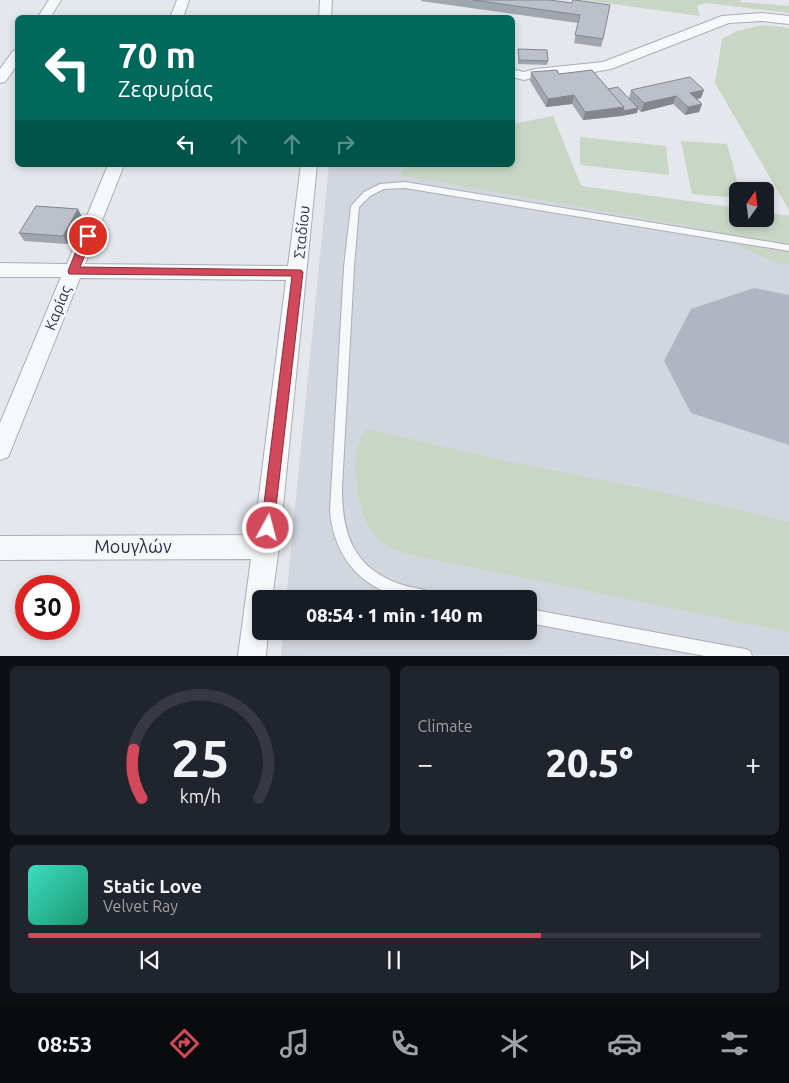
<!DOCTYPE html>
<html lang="en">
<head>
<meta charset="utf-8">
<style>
  body { margin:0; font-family:Ubuntu,sans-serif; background:#20242c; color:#f1f3f6; height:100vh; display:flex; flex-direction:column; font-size:19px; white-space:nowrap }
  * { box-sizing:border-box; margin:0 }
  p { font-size:16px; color:#9ea1a6 }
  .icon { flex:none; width:28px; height:28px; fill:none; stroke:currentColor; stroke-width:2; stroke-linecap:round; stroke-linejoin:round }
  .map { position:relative; height:656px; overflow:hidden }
  .sheet { display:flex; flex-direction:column; gap:10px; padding:10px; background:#0d0f14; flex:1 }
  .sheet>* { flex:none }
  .hud { position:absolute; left:15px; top:15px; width:500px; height:152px; border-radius:8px; box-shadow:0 2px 8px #0003; background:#00695c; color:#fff; overflow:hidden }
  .needle { width:32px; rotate:14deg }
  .buttons { position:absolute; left:729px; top:182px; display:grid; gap:10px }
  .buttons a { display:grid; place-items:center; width:45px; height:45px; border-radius:8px; background:#171b24; box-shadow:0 2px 8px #0003; font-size:25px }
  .speed { position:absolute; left:15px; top:575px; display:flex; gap:10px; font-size:25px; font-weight:700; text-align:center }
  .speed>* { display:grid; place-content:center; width:65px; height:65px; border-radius:50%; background:#171b24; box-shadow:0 2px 8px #0003; line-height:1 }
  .speed .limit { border:8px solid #d22; background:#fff; color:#111 }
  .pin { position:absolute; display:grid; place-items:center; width:42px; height:42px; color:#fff; margin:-21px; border:2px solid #fff; border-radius:50%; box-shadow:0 1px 5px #0007 }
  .me { position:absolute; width:55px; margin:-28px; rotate:7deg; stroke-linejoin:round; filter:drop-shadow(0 0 4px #0008) }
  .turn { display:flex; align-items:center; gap:18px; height:105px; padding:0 20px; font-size:22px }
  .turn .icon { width:65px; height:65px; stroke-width:2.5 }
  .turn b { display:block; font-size:35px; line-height:42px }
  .lanes { display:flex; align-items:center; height:48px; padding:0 20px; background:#0003; justify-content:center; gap:25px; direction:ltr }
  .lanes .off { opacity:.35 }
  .big { font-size:38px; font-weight:800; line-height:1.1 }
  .sheet .tile { flex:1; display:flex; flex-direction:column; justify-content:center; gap:8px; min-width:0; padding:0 18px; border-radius:8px; background:#20242c }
  .sheet .dial { align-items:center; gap:0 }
  .dial svg { height:130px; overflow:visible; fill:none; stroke:#363941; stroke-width:7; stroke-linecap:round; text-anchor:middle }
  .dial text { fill:#f1f3f6; stroke:none }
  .song { display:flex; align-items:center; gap:15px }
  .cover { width:60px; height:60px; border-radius:8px; background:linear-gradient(135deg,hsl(170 70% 55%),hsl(160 70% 35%)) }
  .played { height:5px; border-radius:2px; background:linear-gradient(90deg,#d1495b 70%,#363941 70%) }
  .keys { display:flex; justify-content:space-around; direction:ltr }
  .heat { display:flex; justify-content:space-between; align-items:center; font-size:28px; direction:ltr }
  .sheet .tiles { flex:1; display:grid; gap:10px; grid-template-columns:1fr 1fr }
  .tile:last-child { grid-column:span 2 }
  .trip { position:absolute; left:252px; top:590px; width:285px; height:50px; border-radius:8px; background:#171b24; box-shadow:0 2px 8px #0003; font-weight:800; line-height:50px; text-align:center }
  .dock { display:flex; height:80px; justify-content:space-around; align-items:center; background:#090b0e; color:#9ea1a6 }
  .dock .icon { width:35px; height:35px }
  .dock .selected { color:#d1495b }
  .dock b { font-size:22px; color:#f1f3f6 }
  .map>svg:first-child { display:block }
  .built { fill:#d2d6de }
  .green { fill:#c9d6c5 }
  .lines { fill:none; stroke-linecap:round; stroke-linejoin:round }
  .runway { fill:#b0b6c1; fill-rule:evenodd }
  .service-casing { stroke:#a9aeb7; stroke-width:2 }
  .minor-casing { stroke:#a9aeb7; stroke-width:2 }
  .service { fill:#f7f8fa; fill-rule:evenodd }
  .minor { fill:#f7f8fa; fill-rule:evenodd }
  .wall { fill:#a1a5ae }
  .shaded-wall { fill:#83868d }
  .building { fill:#bbc0ca; stroke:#83868d }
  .route { fill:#d1495b; stroke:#882f3b }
  .labels { text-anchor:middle; stroke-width:5; stroke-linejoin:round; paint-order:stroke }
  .street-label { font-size:15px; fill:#2b3445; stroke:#f4f6f9 }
  .near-street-label { font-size:18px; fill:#2b3445; stroke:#f4f6f9 }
</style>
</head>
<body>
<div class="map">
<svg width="789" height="656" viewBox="0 0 789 656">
  <rect width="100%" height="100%" fill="#e4e7ec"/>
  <polygon class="built" points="553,116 581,186 737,208 738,219 765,219 765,212 789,216 789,655 281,656 283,631 529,631 529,599 286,599 329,165 512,165 513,124"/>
  <g class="green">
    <polygon points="583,0 740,0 741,2 789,6 789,13 705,3 697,6 700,16"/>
    <polygon points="763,25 789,28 789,210 715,83 722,39 737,31"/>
    <polygon points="553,116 581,186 737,208 738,219 765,219 765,212 789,216 789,264 779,264 695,227 399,175 406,165 512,165 513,124"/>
    <polygon points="580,137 666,146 669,175 580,165"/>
    <polygon points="681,141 727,144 740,191 738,191 737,198 692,194"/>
    <path d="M367 429 497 459 667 493 789 522V632L440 561C426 558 409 555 395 550 365 536 358 506 356 476 354 460 356 442 367 429Z"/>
  </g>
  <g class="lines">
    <polygon class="runway" points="754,288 789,295 789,445 691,413 664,361 691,309"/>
    <g class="service-casing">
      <g id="service">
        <path d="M405 182 789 245V251L405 188 384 189 370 196 359 207 354 267 342 488C342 532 352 566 397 583 410 588 425 589 438 594L439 599C428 599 416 600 405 599 398 598 392 594 386 592 352 578 333 548 330 511L344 267 351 206 364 192 380 184Z"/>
        <polygon points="529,609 745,649 750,651 752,656 705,656 529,623"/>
      </g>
    </g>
    <g class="minor-casing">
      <g id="minor">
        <polygon points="49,0 61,0 50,18 37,18"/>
        <polygon points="177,0 189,0 183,18 170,18"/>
        <polygon points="320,0 332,0 331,18 319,18"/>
        <polygon points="762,13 789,16 789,24 762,21 729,23 611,69 588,73 536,77 524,80 512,77 512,69 524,72 535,69 603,62 722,16"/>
        <polygon points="18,50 18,64 5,82 0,83 0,69 13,51"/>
        <polygon points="108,165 124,165 85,264 288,266 301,165 317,165 279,547 272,599 261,599 261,631 268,631 266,656 238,656 251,559 0,560 0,536 254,535 286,280 80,278 11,450 8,457 0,460 0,423 61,277 0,277 0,263 67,264"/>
      </g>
    </g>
    <use href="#service" class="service"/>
    <use href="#minor" class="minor"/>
  </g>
  <g class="wall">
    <polygon points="421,0 549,0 572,3 603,39 601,47 574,43 578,23 421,1"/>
    <polygon points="518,49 548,61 547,65 518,64"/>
    <polygon points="531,72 559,74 608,89 629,98 631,90 701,98 697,99 702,104 699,112 685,115 673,104 641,112 638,109 637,113 621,116 583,120 572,104 546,107 530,81"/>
    <polygon points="78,209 82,217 67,244 24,241 19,233"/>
  </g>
  <g class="shaded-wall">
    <polygon points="704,90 701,98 687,101 690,93"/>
    <polygon points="574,95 572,104 546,107 548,99"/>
    <polygon points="676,96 673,104 641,112 644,103"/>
    <polygon points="702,104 699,112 685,115 688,107"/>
    <polygon points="624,107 621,116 583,120 585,112"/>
    <polygon points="638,108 637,113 621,116 623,111"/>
    <polygon points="78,209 82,217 67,244 63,236"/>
  </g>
  <g class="building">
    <polygon points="473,0 549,0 572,3 573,0 575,0 610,5 603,39 575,35 580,15"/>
    <polygon points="518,49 547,50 548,61 519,60"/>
    <polygon points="557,70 559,74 592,70 624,107 585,112 574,95 548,99 531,72"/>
    <polygon points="690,77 704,90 690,93 702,104 688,107 676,96 644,103 631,90"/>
    <polygon points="618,87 638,108 623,111 624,107 608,89"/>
    <polygon points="36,206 78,209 63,236 19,233"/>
  </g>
  <polygon class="route" points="88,232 93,236 80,267 301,270 303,272 273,533 268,535 263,533 261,528 292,276 69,274 68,271 82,236"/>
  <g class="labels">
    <g class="street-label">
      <text transform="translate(302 232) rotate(-84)" y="5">Σταδίου</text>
      <text transform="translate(58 308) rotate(-68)" y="5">Καρίας</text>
    </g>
    <g class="near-street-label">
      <text x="133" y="553">Μουγλών</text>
    </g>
  </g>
</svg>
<div class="buttons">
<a><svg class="needle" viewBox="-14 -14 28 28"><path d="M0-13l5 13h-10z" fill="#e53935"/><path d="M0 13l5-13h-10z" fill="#9ea1a6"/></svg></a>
</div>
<div class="speed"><div class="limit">30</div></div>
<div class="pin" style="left:88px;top:236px;background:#d93025"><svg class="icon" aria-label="arrive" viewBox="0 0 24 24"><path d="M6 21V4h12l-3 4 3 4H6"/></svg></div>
<svg class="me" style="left:268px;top:528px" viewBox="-20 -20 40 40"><circle r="17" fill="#d1495b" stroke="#fff" stroke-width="3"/><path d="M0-11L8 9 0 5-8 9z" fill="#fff"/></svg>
<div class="trip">08:54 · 1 min · 140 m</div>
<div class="hud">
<div class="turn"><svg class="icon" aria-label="left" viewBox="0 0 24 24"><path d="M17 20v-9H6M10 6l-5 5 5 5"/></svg><div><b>70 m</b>Ζεφυρίας</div></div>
<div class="lanes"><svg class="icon" aria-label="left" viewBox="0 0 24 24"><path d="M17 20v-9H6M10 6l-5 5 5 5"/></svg><svg class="icon off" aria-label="ahead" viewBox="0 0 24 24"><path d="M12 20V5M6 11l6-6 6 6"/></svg><svg class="icon off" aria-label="ahead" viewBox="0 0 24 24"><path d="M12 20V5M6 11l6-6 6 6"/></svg><svg class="icon off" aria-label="right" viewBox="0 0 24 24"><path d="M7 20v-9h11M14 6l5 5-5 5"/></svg></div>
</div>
</div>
<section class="sheet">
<div class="tiles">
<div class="tile dial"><svg viewBox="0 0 100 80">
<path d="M14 69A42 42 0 1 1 86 69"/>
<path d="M14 69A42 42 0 0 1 9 39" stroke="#d1495b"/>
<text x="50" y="56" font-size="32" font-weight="700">25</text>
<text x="50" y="72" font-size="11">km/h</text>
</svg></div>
<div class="tile"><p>Climate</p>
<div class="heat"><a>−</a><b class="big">20.5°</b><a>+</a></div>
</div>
<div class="tile">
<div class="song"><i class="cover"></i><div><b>Static Love</b><p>Velvet Ray</p></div></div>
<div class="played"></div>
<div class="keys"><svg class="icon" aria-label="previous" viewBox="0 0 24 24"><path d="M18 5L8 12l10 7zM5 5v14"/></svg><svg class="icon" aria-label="pause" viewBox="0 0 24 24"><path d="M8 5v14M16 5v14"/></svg><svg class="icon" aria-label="next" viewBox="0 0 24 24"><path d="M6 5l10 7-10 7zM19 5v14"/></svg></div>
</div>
</div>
</section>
<nav class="dock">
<b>08:53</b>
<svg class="icon selected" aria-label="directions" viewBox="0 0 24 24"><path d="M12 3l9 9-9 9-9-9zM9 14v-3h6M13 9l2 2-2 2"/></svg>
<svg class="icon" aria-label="music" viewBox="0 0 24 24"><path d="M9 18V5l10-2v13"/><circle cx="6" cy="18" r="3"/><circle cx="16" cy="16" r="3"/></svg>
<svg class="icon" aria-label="phone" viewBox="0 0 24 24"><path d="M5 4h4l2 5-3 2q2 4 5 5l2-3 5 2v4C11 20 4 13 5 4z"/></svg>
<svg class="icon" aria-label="climate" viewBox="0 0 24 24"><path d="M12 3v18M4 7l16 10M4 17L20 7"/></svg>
<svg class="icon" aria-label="car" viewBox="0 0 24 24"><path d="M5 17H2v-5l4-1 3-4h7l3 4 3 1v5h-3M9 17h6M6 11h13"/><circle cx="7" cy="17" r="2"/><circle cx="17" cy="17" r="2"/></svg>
<svg class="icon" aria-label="filters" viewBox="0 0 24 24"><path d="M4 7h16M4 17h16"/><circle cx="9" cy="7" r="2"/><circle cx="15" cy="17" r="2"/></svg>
</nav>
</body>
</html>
